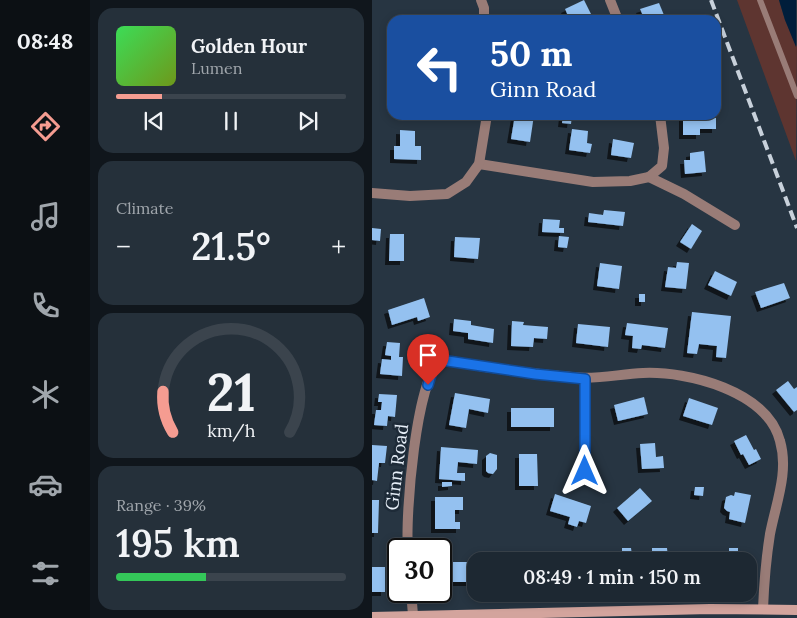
<!DOCTYPE html>
<html lang="en">
<head>
<meta charset="utf-8">
<style>
  body { margin:0; font-family:Lora,serif; background:#25303a; color:#f1f3f6; height:100vh; display:flex; flex-direction:column; font-size:19px; white-space:nowrap }
  * { box-sizing:border-box; margin:0 }
  p { font-size:16px; color:#a0a6ac }
  .icon { flex:none; width:28px; height:28px; fill:none; stroke:currentColor; stroke-width:2; stroke-linecap:round; stroke-linejoin:round }
  .map { position:relative; flex:1; overflow:hidden }
  .drawer { display:flex; flex-direction:column; gap:8px; padding:8px; background:#10161c; width:282px }
  .drawer>* { flex:none }
  .banner { position:absolute; left:15px; top:15px; width:334px; height:105px; border-radius:15px; box-shadow:0 2px 8px #0003,0 0 0 1px #3b444d; background:#1a4fa0; color:#fff; overflow:hidden }
  .speed { position:absolute; left:15px; top:538px; display:flex; gap:10px; font-size:25px; font-weight:700; text-align:center }
  .speed>* { display:grid; place-content:center; width:65px; height:65px; border-radius:50%; background:#1d2832; box-shadow:0 2px 8px #0003,0 0 0 1px #3b444d; line-height:1 }
  .speed .limit { border:2px solid #111; border-radius:8px; background:#fff; color:#111 }
  .pin { position:absolute; display:grid; place-items:center; width:42px; height:42px; color:#fff; margin:-51px -21px; border-radius:50% 50% 50% 0; rotate:-45deg; box-shadow:0 0 5px #0007 }
  .pin .icon { rotate:45deg }
  .me { position:absolute; width:55px; margin:-28px; rotate:0deg; stroke-linejoin:round; filter:drop-shadow(0 0 4px #0008) }
  .turn { display:flex; align-items:center; gap:18px; height:105px; padding:0 20px; font-size:22px }
  .turn .icon { width:65px; height:65px; stroke-width:2.5 }
  .turn b { display:block; font-size:35px; line-height:42px }
  .big { font-size:38px; font-weight:600; line-height:1.1 }
  .drawer .tile { flex:1; display:flex; flex-direction:column; justify-content:center; gap:8px; min-width:0; padding:0 18px; border-radius:15px; background:#25303a }
  .drawer .dial { align-items:center; gap:0 }
  .dial svg { height:130px; overflow:visible; fill:none; stroke:#3b444d; stroke-width:7; stroke-linecap:round; text-anchor:middle }
  .dial text { fill:#f1f3f6; stroke:none }
  .song { display:flex; align-items:center; gap:15px }
  .cover { width:60px; height:60px; border-radius:8px; background:linear-gradient(135deg,hsl(130 70% 55%),hsl(80 70% 35%)) }
  .played { height:5px; border-radius:2px; background:linear-gradient(90deg,#f59c91 20%,#3b444d 20%) }
  .keys { display:flex; justify-content:space-around; direction:ltr }
  .heat { display:flex; justify-content:space-between; align-items:center; font-size:28px; direction:ltr }
  .charge { height:8px; border-radius:4px; background:linear-gradient(90deg,#34c759 39%,#3b444d 0) }
  .trip { position:absolute; left:95px; top:552px; width:290px; height:50px; border-radius:15px; background:#1d2832; box-shadow:0 2px 8px #0003,0 0 0 1px #3b444d; font-weight:600; line-height:50px; text-align:center }
  main { display:flex; flex:1; min-height:0 }
  .tab-bar { display:flex; flex-direction:column; width:90px; justify-content:space-around; align-items:center; background:#0c1014; color:#a0a6ac }
  .tab-bar .icon { width:35px; height:35px }
  .tab-bar .current { color:#f59c91 }
  .tab-bar b { font-size:22px; color:#f1f3f6 }
  .map>svg:first-child { display:block }
  .green { fill:#5e3530 }
  .water { fill:#001e3b }
  .building { fill:#94c1f0; filter:url(#shadow) }
  .lines { fill:none; stroke-linecap:round; stroke-linejoin:round }
  .lane { stroke:#997c77; stroke-width:6 }
  .street { stroke:#997c77; stroke-width:10 }
  .secondary { stroke:#d3a49d; stroke-width:10 }
  .rail { stroke:#c8d1db; stroke-width:4; stroke-dasharray:10 5; stroke-linecap:butt }
  .route-casing { stroke:#114b97; stroke-width:12 }
  .route { stroke:#1a73e8; stroke-width:9 }
  .labels { text-anchor:middle; stroke-width:5; stroke-linejoin:round; paint-order:stroke }
  .street-label { font-size:18px; fill:#e7eff8; stroke:#1e2b38 }
</style>
</head>
<body>
<main>
<nav class="tab-bar">
<b>08:48</b>
<svg class="icon current" aria-label="directions" viewBox="0 0 24 24"><path d="M12 3l9 9-9 9-9-9zM9 14v-3h6M13 9l2 2-2 2"/></svg>
<svg class="icon" aria-label="music" viewBox="0 0 24 24"><path d="M9 18V5l10-2v13"/><circle cx="6" cy="18" r="3"/><circle cx="16" cy="16" r="3"/></svg>
<svg class="icon" aria-label="phone" viewBox="0 0 24 24"><path d="M5 4h4l2 5-3 2q2 4 5 5l2-3 5 2v4C11 20 4 13 5 4z"/></svg>
<svg class="icon" aria-label="climate" viewBox="0 0 24 24"><path d="M12 3v18M4 7l16 10M4 17L20 7"/></svg>
<svg class="icon" aria-label="car" viewBox="0 0 24 24"><path d="M5 17H2v-5l4-1 3-4h7l3 4 3 1v5h-3M9 17h6M6 11h13"/><circle cx="7" cy="17" r="2"/><circle cx="17" cy="17" r="2"/></svg>
<svg class="icon" aria-label="filters" viewBox="0 0 24 24"><path d="M4 7h16M4 17h16"/><circle cx="9" cy="7" r="2"/><circle cx="15" cy="17" r="2"/></svg>
</nav>
<section class="drawer">
<div class="tile">
<div class="song"><i class="cover"></i><div><b>Golden Hour</b><p>Lumen</p></div></div>
<div class="played"></div>
<div class="keys"><svg class="icon" aria-label="previous" viewBox="0 0 24 24"><path d="M18 5L8 12l10 7zM5 5v14"/></svg><svg class="icon" aria-label="pause" viewBox="0 0 24 24"><path d="M8 5v14M16 5v14"/></svg><svg class="icon" aria-label="next" viewBox="0 0 24 24"><path d="M6 5l10 7-10 7zM19 5v14"/></svg></div>
</div>
<div class="tile"><p>Climate</p>
<div class="heat"><a>−</a><b class="big">21.5°</b><a>+</a></div>
</div>
<div class="tile dial"><svg viewBox="0 0 100 80">
<path d="M14 69A42 42 0 1 1 86 69"/>
<path d="M14 69A42 42 0 0 1 8 44" stroke="#f59c91"/>
<text x="50" y="56" font-size="32" font-weight="700">21</text>
<text x="50" y="72" font-size="11">km/h</text>
</svg></div>
<div class="tile"><p>Range · 39%</p><b class="big">195 km</b><div class="charge"></div></div>
</section>
<div class="map">
<svg width="425" height="618" viewBox="0 0 425 618">
  <defs>
    <filter id="shadow"><feDropShadow dx="-4" dy="4" stdDeviation="0" flood-color="#0009"/></filter>
  </defs>
  <rect width="100%" height="100%" fill="#273542"/>
  <polygon class="green" points="365,0 407,0 413,20 425,47 424,161"/>
  <polygon class="water" points="407,0 424,0 424,47 413,20"/>
  <g class="building">
    <polygon points="212,0 222,20 198,20 193,9"/>
    <polygon points="287,3 294,20 273,20 268,9"/>
    <polygon points="143,115 162,115 158,142 139,139"/>
    <polygon points="191,115 200,115 199,124 190,123"/>
    <polygon points="311,115 326,115 326,118 344,118 344,129 328,129 328,135 311,135"/>
    <polygon points="200,129 216,131 215,143 220,144 218,153 197,150"/>
    <polygon points="28,130 43,131 43,146 49,146 49,160 22,159 22,146 28,146"/>
    <polygon points="241,139 262,143 259,158 239,155"/>
    <polygon points="332,151 334,172 313,174 312,160 318,160 318,153"/>
    <polygon points="232,210 253,212 251,226 216,222 217,213 231,215"/>
    <polygon points="171,219 188,220 187,228 192,228 192,233 170,232"/>
    <polygon points="320,224 330,231 319,249 308,242"/>
    <polygon points="0,228 9,229 8,241 0,240"/>
    <polygon points="18,234 32,234 32,261 17,261"/>
    <polygon points="187,236 197,237 195,248 186,247"/>
    <polygon points="83,237 108,238 106,259 82,257"/>
    <polygon points="305,262 317,263 314,289 293,287 296,267 304,268"/>
    <polygon points="228,263 250,266 247,289 225,286"/>
    <polygon points="343,271 365,282 359,296 336,285"/>
    <polygon points="412,283 418,298 389,308 383,292"/>
    <rect x="267" y="294" width="6" height="8"/>
    <polygon points="52,298 58,317 46,321 45,317 20,325 16,310"/>
    <polygon points="320,312 359,316 354,358 344,357 345,346 327,344 325,354 315,353"/>
    <polygon points="82,319 99,321 99,325 122,329 121,343 96,339 96,333 81,331"/>
    <polygon points="140,321 152,322 151,325 176,327 175,339 162,338 161,347 139,346"/>
    <polygon points="255,323 296,328 293,348 270,345 269,349 260,348 261,336 253,335"/>
    <polygon points="206,324 238,327 236,347 204,343"/>
    <polygon points="15,342 28,343 27,357 31,357 30,376 8,374 10,359 19,360 19,356 13,355"/>
    <polygon points="416,381 422,389 425,387 425,410 422,412 404,390"/>
    <polygon points="83,393 118,399 116,413 97,409 94,428 77,425"/>
    <polygon points="7,394 25,395 23,417 16,416 15,426 2,425 4,410 9,410 10,402 6,402"/>
    <polygon points="272,397 276,414 246,421 242,405"/>
    <polygon points="317,398 346,408 340,425 311,416"/>
    <rect x="139" y="408" width="43" height="19"/>
    <polygon points="374,435 382,450 384,449 389,459 377,465 371,454 369,455 362,441"/>
    <polygon points="283,443 284,457 291,456 292,468 270,469 268,444"/>
    <polygon points="0,445 15,446 13,463 7,463 5,481 0,480"/>
    <polygon points="69,447 106,450 105,464 86,462 85,473 93,473 93,481 67,479"/>
    <polygon points="118,453 125,455 125,469 121,474 116,473 114,471 114,456"/>
    <polygon points="147,454 165,454 166,486 147,486"/>
    <polygon points="70,482 80,482 80,486 70,487"/>
    <polygon points="323,487 332,487 331,496 322,495"/>
    <polygon points="268,488 280,501 256,521 245,508"/>
    <polygon points="363,492 379,495 373,523 357,519 358,512 355,511 352,508 354,497 359,495 362,496"/>
    <polygon points="183,494 219,506 214,523 207,521 205,527 196,524 198,517 178,511"/>
    <polygon points="63,497 91,497 91,510 83,510 83,522 88,522 88,529 63,529"/>
    <polygon points="0,500 7,500 6,533 0,533"/>
    <polygon points="66,542 80,542 80,556 69,556 69,549 66,549"/>
    <polygon points="250,548 259,548 260,555 265,555 265,561 226,561 225,556 250,555"/>
    <polygon points="280,548 295,548 296,558 314,557 315,561 280,561"/>
    <polygon points="357,548 366,548 366,553 371,553 371,561 331,561 331,555 357,554"/>
    <rect x="171" y="557" width="14" height="4"/>
    <rect x="69" y="562" width="33" height="20"/>
    <rect x="0" y="567" width="13" height="25"/>
  </g>
  <g class="lines">
    <polyline class="lane" points="388,0 425,96"/>
    <g class="street">
      <polyline points="109,0 112,8 112,20"/>
      <polyline points="238,0 246,20"/>
      <polyline points="107,164 221,182 258,181 277,177 312,194 363,225"/>
      <polyline points="277,177 290,166 292,148 288,115"/>
      <polyline points="0,193 38,196 75,194 94,182 107,164 115,115"/>
      <polyline points="213,471 213,379"/>
      <path d="M36 549C33 517 44 377 69 360 83 361 99 365 113 367 142 371 171 375 200 377 224 380 247 374 271 373 316 371 395 391 408 441 417 472 404 503 398 534 394 559 392 584 391 609"/>
      <polyline points="39,591 41,615"/>
    </g>
    <polyline class="secondary" points="0,617 338,609 425,610"/>
    <polyline class="rail" points="339,0 425,228"/>
  </g>
  <g class="lines">
    <g class="route-casing">
      <polyline id="route" points="56,385 61,368 69,360 163,374 213,379 213,471"/>
    </g>
    <use href="#route" class="route"/>
  </g>
  <g class="labels">
    <g class="street-label">
      <text transform="translate(25 467) rotate(-83)" y="6">Ginn Road</text>
    </g>
  </g>
</svg>
<div class="speed"><div class="limit">30</div></div>
<div class="pin" style="left:56px;top:385px;background:#d93025"><svg class="icon" aria-label="arrive" viewBox="0 0 24 24"><path d="M6 21V4h12l-3 4 3 4H6"/></svg></div>
<svg class="me" style="left:213px;top:471px" viewBox="-20 -20 40 40"><path d="M0-17L14 15 0 8-14 15z" fill="#1a73e8" stroke="#fff" stroke-width="4"/></svg>
<div class="trip">08:49 · 1 min · 150 m</div>
<div class="banner">
<div class="turn"><svg class="icon" aria-label="left" viewBox="0 0 24 24"><path d="M17 20v-9H6M10 6l-5 5 5 5"/></svg><div><b>50 m</b>Ginn Road</div></div>
</div>
</div>
</main>
</body>
</html>
